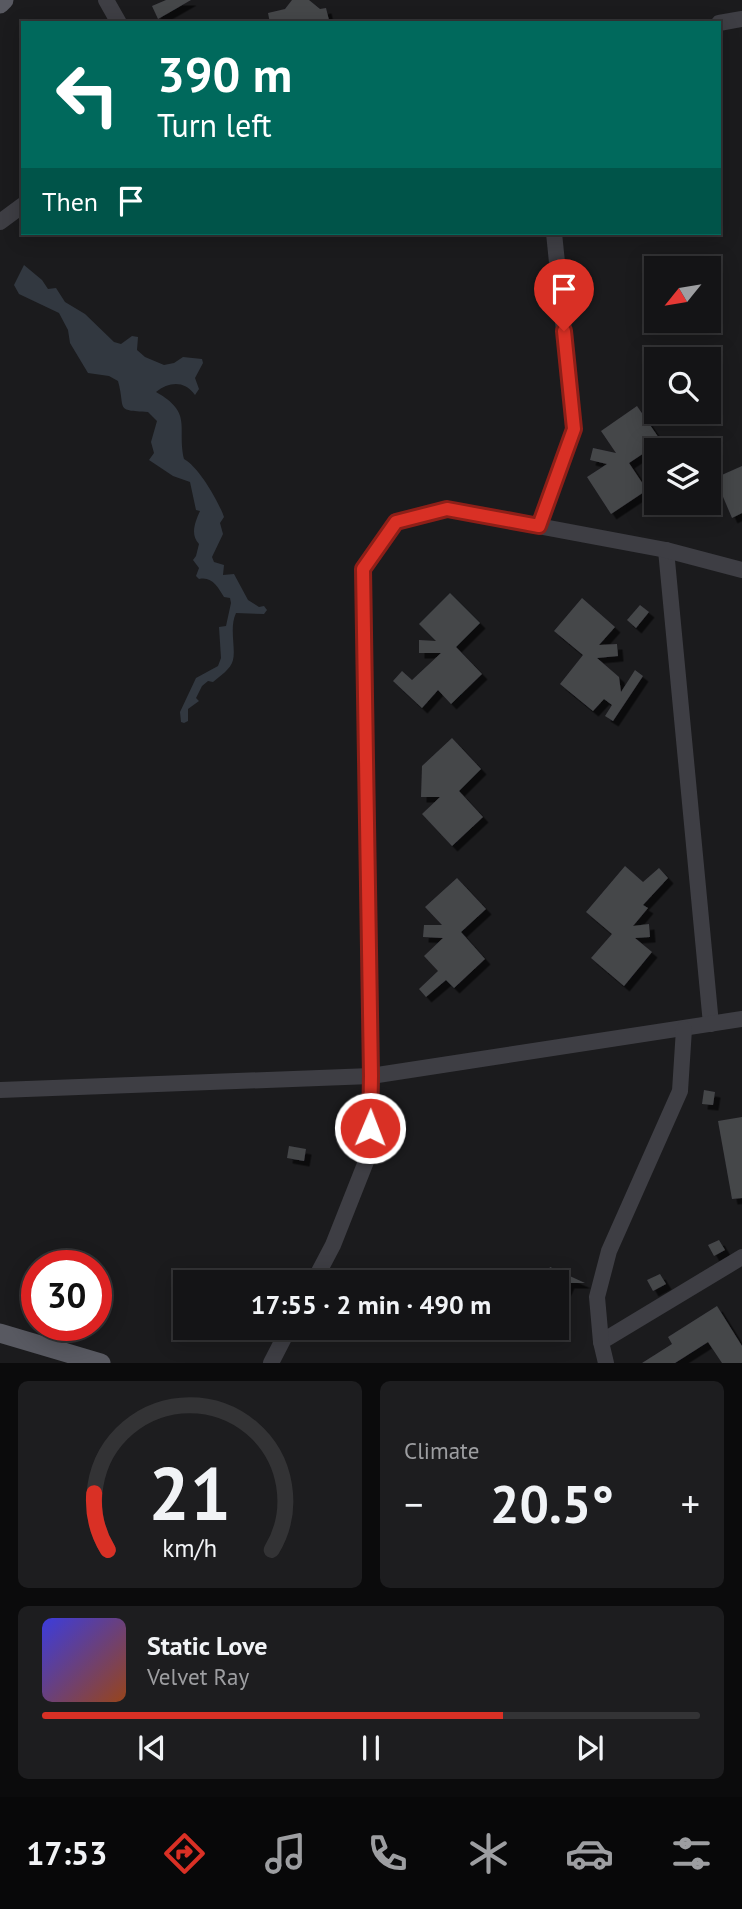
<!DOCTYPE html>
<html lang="en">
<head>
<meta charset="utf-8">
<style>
  body { margin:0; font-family:"PT Sans",sans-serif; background:#1d1d1f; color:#f1f3f6; height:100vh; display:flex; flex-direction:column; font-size:26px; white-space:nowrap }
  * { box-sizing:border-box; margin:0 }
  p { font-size:23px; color:#9d9ea1 }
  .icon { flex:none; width:38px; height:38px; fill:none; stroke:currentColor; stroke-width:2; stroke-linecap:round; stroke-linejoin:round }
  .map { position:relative; height:1363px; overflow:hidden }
  .panel { display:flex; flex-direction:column; gap:18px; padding:18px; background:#0b0b0c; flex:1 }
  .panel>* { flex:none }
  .hud { position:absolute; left:21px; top:21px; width:700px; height:214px; border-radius:0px; box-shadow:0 4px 18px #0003,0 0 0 2px #333335; background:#00695c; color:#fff; overflow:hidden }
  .needle { width:46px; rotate:240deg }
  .buttons { position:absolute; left:644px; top:256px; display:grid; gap:14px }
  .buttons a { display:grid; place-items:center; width:77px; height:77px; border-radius:0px; background:#141416; box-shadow:0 4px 18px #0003,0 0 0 2px #333335; font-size:35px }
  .speed { position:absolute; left:21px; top:1250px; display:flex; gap:14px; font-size:35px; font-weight:700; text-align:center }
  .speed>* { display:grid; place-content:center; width:91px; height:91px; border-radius:50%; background:#141416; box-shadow:0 4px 18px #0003,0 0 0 2px #333335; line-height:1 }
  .speed .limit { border:10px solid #d22; background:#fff; color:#111 }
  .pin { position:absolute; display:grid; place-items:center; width:60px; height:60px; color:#fff; margin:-72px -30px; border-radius:50% 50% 50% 0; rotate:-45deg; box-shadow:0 0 7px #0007 }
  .pin .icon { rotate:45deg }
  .me { position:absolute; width:77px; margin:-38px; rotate:1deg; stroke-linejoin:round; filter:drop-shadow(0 0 5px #0008) }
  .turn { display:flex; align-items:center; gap:24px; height:147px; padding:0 21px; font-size:32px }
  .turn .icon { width:91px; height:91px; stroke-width:2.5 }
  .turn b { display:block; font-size:49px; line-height:60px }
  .then { display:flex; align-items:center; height:66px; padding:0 21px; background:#0003; gap:14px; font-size:26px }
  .big { font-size:52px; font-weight:800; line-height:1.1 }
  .panel .widget { flex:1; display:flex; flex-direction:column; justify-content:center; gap:10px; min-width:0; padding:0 24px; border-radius:10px; background:#1d1d1f }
  .panel .dial { align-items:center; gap:0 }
  .dial svg { height:182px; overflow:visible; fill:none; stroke:#333335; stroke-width:7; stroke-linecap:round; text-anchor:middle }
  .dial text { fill:#f1f3f6; stroke:none }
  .song { display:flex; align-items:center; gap:21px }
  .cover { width:84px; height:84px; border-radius:10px; background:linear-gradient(135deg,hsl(240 70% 55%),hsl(20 70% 35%)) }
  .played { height:7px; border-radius:4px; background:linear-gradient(90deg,#d93025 70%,#333335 70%) }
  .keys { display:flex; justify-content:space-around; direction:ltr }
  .heat { display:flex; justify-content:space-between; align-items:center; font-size:38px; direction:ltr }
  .panel .tiles { flex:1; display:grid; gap:18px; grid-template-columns:1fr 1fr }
  .widget:last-child { grid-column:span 2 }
  .trip { position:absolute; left:173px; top:1270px; width:396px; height:70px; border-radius:0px; background:#141416; box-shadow:0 4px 18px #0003,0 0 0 2px #333335; font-weight:800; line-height:70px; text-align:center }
  .dock { display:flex; height:112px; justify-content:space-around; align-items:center; background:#080809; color:#9d9ea1 }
  .dock .icon { width:49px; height:49px }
  .dock .selected { color:#d93025 }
  .dock b { font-size:32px; color:#f1f3f6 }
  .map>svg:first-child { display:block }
  .water { fill:#323840 }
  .building { fill:#45464a; filter:url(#shadow) }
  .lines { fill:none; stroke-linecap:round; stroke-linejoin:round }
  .minor { stroke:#3e3e44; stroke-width:16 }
  .major { stroke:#585961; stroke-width:19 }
  .route-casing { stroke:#8d1f18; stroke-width:18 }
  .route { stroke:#d93025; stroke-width:12 }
</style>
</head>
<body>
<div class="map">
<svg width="742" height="1363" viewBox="0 0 742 1363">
  <defs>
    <filter id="shadow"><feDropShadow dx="5.5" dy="5.5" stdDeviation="0" flood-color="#0009"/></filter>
  </defs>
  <rect width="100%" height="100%" fill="#1b1b1d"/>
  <path class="water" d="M24 265 42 280 48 289 56 288 65 302 85 314 114 342 121 344 132 336 138 337 137 350 145 357 164 365 174 363 183 357 202 359 203 363 195 378 199 389 195 395C184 380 169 382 156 392 193 413 177 426 184 459 198 466 219 502 224 517L220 523 223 534 212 557 214 562 224 565 223 575 234 574 248 600 259 607 264 606 267 610 264 614 236 613C229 628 236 648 233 660 231 669 220 676 213 682L208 681 202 686 196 698 199 701 188 709V721L184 723 181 722 180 712 196 678 218 666 221 658 219 627 226 626 231 603 230 598 224 597C218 587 212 576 199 579L196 576 199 568 193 560 196 556 199 544C190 535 195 522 200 511L196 510 190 482 173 476 149 460 154 453 151 442 157 421 148 412C114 410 126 410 118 381L109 376 88 373 70 343 68 330 59 313 19 294 14 285Z"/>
  <g class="building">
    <polygon points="166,0 191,0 158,19 152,6"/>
    <polygon points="292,0 309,0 320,9 326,8 329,20 321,23 270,23 268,13 285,9"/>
    <polygon points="637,406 661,441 656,445 656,459 650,449 629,463 647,490 611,514 587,477 607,464 590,460 593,448 616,453 601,431"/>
    <polygon points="742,466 742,513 732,518 715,478"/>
    <polygon points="450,593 480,623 456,647 482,674 451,704 438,690 422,708 393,681 402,671 412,680 441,653 419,653 419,640 436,641 419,624"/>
    <polygon points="582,598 615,627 599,645 617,644 618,656 597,658 619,677 621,692 635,670 643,676 613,721 605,716 612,705 604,699 593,711 560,684 583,655 554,631"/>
    <polygon points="640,605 649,612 636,628 627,620"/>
    <polygon points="452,738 481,769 459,791 483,817 452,846 422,814 440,797 421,797 422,766"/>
    <polygon points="625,866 643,882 659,868 668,878 643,905 648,908 633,926 649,924 650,937 635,938 652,952 624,986 591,958 612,934 586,912"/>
    <polygon points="457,878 486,909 461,932 485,959 454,988 446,980 426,997 419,989 438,971 424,956 443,938 423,937 424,925 442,925 425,907"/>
    <polygon points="704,1090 715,1092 713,1105 702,1104"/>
    <polygon points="742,1117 742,1198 732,1199 718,1121"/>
    <polygon points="289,1146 306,1149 304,1161 287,1158"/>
    <polygon points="719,1240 725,1250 714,1256 708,1245"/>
    <polygon points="550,1267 585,1283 569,1283 556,1311 556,1283 543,1283"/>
    <polygon points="660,1274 666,1284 653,1291 647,1280"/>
    <polygon points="717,1306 742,1346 742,1363 722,1363 708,1342 675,1363 642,1363 672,1344 668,1337"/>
  </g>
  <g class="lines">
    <g class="minor">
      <polyline points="106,0 119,23"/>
      <polyline points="719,23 742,19"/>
      <polyline points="0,222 23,205"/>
      <polyline points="539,525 574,429 554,233"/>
      <polyline points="666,550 711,1024"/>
      <polyline points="0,1090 371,1076 742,1019"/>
      <polyline points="313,1283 333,1245 369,1154 371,1076 363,569 396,522 447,509 666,550 742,570"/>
      <polyline points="601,1342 742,1257"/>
      <polyline points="271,1363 289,1328"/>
      <polyline points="606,1363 601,1342 597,1297 609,1251 680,1091 684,1029"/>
    </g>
    <g class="major">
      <polyline points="0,4 4,0"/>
      <polyline points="0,1333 101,1363"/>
    </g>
  </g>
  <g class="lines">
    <g class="route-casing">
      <polyline id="route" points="370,1128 371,1076 363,569 396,522 447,509 539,526 574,429 564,331"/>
    </g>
    <use href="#route" class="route"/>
  </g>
</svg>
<div class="buttons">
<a><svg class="needle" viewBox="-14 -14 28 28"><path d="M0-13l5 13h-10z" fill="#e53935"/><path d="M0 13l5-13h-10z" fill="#9d9ea1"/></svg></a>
<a><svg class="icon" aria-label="search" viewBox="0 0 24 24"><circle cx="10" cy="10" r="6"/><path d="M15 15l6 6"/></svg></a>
<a><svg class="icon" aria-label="layers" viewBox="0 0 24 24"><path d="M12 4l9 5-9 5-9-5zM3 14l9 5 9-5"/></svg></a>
</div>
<div class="speed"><div class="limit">30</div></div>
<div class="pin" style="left:564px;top:331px;background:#d93025"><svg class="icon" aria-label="arrive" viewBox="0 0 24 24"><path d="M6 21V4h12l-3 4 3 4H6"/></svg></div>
<svg class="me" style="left:370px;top:1128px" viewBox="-20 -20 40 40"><circle r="17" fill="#d93025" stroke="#fff" stroke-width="3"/><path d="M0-11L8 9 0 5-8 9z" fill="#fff"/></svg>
<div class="trip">17:55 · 2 min · 490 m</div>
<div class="hud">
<div class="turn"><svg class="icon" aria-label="left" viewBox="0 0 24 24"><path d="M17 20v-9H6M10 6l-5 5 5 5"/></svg><div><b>390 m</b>Turn left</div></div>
<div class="then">Then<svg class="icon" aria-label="arrive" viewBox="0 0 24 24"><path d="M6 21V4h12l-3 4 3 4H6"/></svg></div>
</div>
</div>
<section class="panel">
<div class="tiles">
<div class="widget dial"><svg viewBox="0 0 100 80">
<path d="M14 69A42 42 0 1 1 86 69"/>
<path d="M14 69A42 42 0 0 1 8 44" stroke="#d93025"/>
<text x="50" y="56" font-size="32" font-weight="700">21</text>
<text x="50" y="72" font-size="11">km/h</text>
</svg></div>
<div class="widget"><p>Climate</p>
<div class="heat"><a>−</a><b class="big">20.5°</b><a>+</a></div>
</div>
<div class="widget">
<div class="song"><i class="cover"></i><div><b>Static Love</b><p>Velvet Ray</p></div></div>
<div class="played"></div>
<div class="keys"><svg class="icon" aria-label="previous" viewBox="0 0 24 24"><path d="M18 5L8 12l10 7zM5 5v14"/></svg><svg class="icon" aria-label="pause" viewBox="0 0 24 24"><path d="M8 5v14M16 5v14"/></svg><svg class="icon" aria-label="next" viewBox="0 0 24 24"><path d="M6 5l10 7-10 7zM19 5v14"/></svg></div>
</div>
</div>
</section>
<nav class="dock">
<b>17:53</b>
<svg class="icon selected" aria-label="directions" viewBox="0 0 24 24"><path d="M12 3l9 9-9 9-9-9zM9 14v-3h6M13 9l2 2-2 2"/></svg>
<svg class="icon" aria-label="music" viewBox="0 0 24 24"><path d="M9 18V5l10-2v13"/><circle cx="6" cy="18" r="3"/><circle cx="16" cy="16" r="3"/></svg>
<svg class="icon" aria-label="phone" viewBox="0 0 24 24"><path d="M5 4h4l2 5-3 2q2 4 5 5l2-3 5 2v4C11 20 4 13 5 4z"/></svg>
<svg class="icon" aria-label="climate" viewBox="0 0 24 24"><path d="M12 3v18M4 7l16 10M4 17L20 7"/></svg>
<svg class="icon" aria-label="car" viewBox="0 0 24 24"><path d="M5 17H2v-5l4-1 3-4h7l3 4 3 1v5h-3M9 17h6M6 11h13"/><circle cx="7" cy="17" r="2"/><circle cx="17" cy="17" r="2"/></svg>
<svg class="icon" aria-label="filters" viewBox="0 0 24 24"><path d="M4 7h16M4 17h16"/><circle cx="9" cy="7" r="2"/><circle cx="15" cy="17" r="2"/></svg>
</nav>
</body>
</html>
